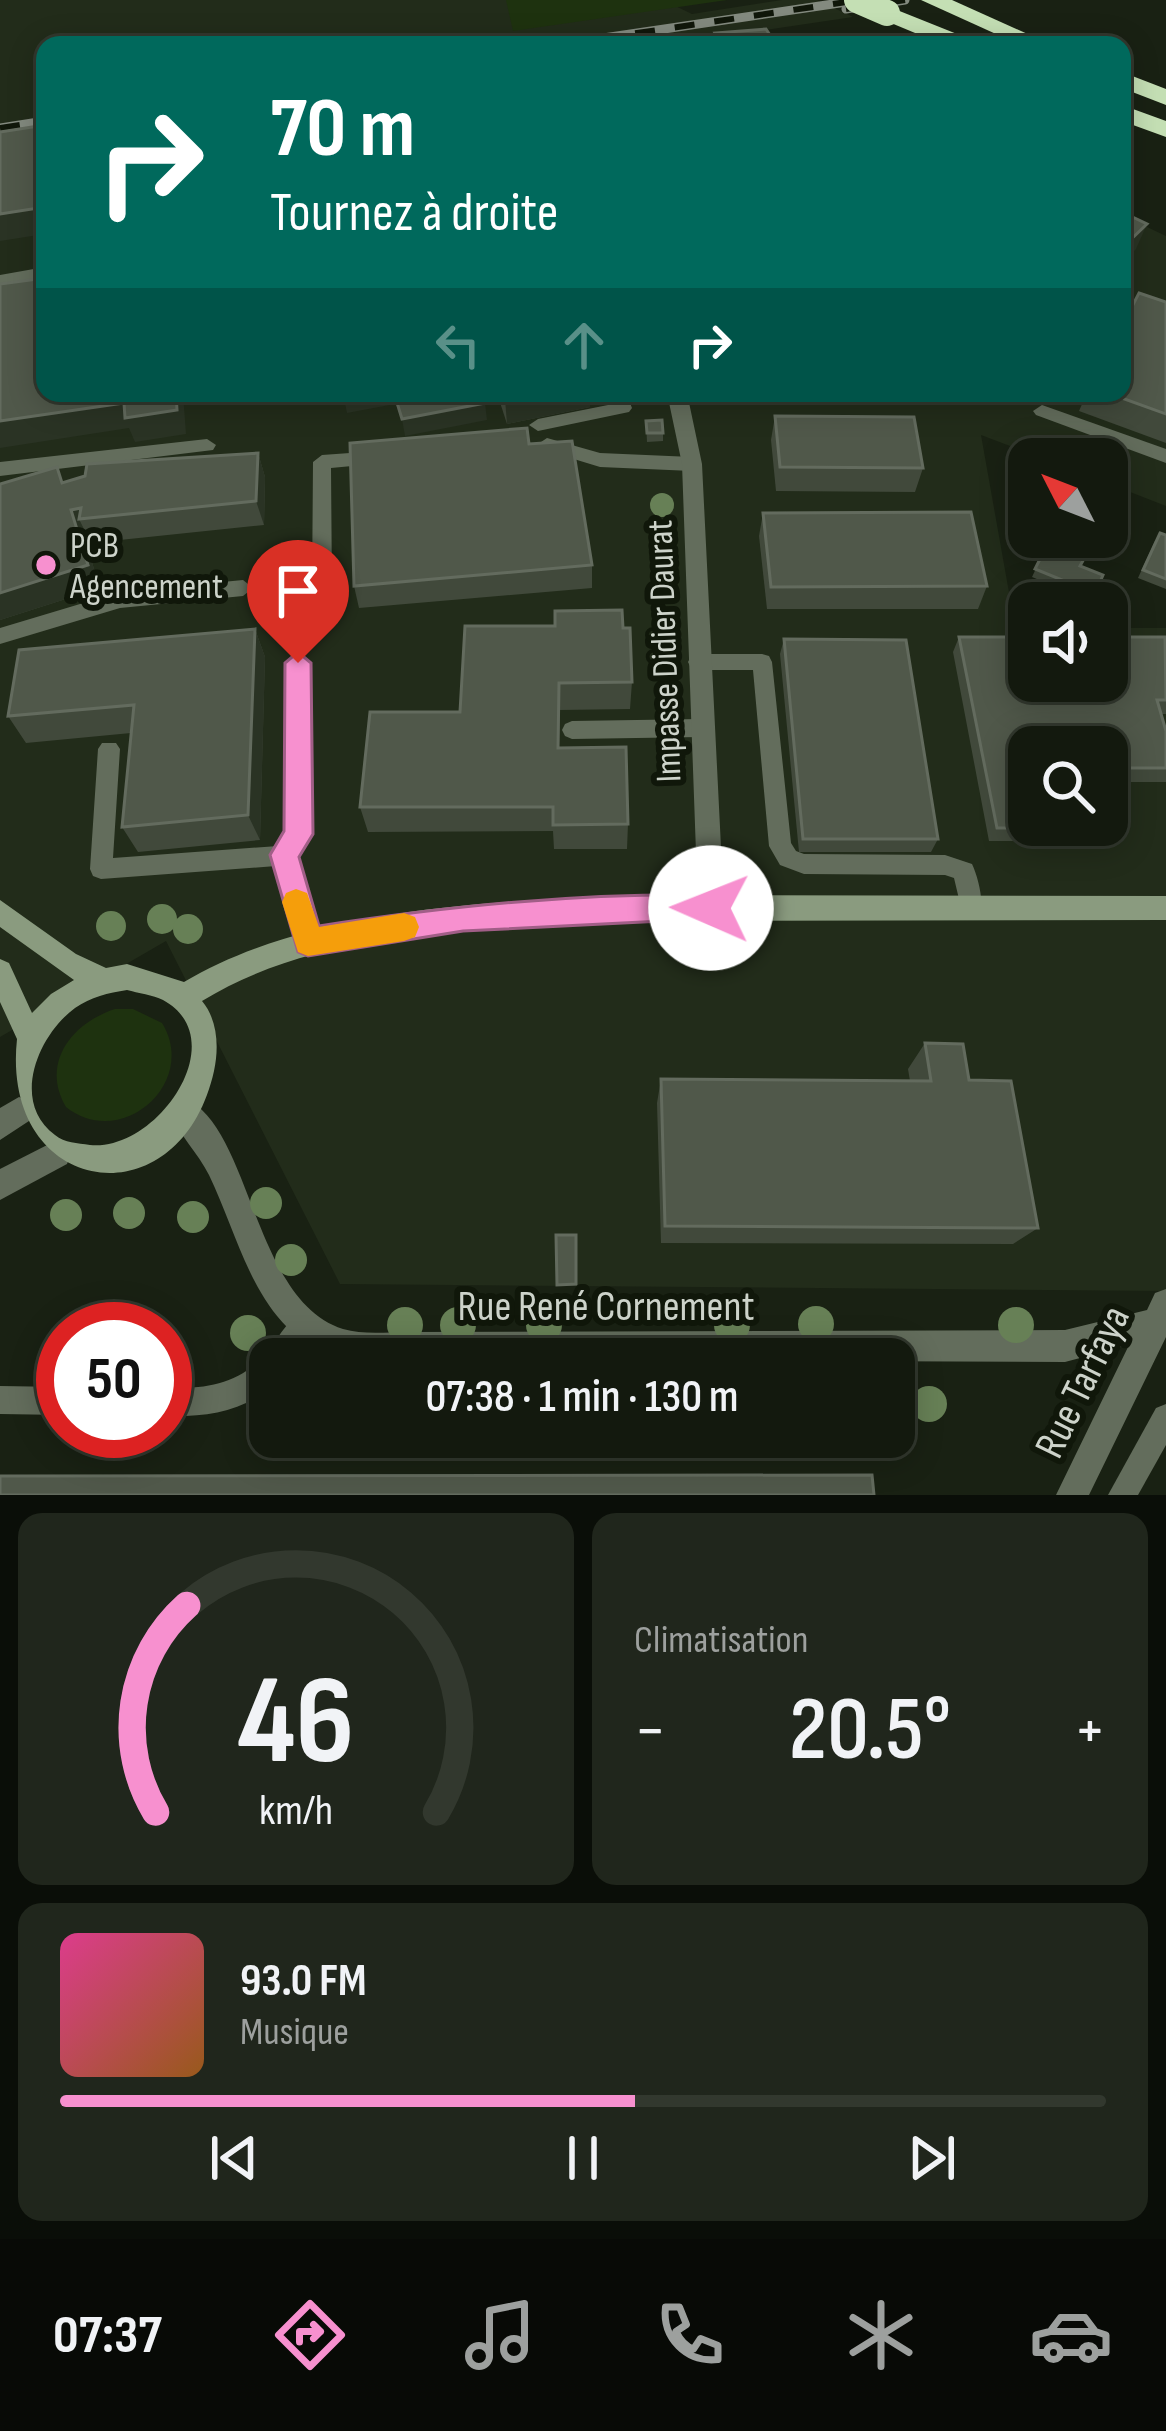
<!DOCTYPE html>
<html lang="fr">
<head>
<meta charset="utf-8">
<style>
  body { margin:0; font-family:"Sofia Sans Condensed",sans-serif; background:#20261c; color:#f1f3f6; height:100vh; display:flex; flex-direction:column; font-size:45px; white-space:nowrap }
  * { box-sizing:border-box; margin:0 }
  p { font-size:39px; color:#9da09e }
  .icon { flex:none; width:66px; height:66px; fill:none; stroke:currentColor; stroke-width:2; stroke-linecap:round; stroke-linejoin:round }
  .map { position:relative; height:1495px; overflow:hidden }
  .drawer { display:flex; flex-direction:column; gap:18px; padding:18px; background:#0a0e08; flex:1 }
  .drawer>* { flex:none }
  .guide { position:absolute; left:36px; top:36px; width:1095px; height:366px; border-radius:24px; box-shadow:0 6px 30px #0003,0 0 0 3px #32382e; background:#00695c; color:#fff; overflow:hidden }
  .needle { width:78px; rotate:312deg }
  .fabs { position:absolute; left:1008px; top:438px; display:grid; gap:24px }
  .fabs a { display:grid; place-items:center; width:120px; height:120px; border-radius:24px; background:#13190e; box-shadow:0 6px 30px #0003,0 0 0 3px #32382e; font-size:60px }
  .speed { position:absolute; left:36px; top:1302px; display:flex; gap:24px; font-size:60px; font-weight:700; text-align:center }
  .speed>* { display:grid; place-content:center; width:156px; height:156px; border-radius:50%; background:#13190e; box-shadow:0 6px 30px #0003,0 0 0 3px #32382e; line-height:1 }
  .speed .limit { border:18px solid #d22; background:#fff; color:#111 }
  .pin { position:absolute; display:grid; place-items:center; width:102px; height:102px; color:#fff; margin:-123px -51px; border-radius:50% 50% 50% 0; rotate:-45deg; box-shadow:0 0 12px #0007 }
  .pin .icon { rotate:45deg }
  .me { position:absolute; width:132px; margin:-66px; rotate:271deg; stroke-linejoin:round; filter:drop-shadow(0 0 9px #0008) }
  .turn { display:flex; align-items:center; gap:42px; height:252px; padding:0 36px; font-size:54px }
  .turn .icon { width:156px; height:156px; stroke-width:2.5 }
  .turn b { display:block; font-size:84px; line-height:102px }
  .lanes { display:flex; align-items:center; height:114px; padding:0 36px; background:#0003; justify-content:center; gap:60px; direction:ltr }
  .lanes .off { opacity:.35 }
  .big { font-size:90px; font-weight:600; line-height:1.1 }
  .drawer .widget { flex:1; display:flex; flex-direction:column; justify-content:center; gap:18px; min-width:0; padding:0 42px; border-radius:24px; background:#20261c }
  .drawer .dial { align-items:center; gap:0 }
  .dial svg { height:312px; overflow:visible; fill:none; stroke:#32382e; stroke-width:7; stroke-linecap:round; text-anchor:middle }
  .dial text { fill:#f1f3f6; stroke:none }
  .song { display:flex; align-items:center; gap:36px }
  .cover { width:144px; height:144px; border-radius:18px; background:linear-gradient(135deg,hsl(330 70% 55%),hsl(30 70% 35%)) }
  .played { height:12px; border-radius:6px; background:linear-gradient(90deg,#f790cf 55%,#32382e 55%) }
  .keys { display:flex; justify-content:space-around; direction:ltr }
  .heat { display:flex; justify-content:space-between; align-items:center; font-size:66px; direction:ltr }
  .drawer .tiles { flex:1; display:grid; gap:18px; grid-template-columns:1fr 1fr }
  .widget:last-child { grid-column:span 2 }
  .trip { position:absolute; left:249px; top:1338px; width:666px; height:120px; border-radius:24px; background:#13190e; box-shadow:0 6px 30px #0003,0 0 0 3px #32382e; font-weight:600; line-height:120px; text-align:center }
  .dock { display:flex; height:192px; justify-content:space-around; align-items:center; background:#080a06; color:#9da09e }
  .dock .icon { width:84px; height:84px }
  .dock .selected { color:#f790cf }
  .dock b { font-size:54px; color:#f1f3f6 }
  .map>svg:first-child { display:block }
  .built { fill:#222c1a; fill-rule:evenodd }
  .green { fill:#1e320f }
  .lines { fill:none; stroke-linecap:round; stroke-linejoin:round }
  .service { fill:#636d5c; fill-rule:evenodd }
  .minor { fill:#636d5c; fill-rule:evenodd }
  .secondary { fill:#8a9b7f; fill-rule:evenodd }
  .motorway { fill:#c4dfb4; fill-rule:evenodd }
  .rail-casing { stroke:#838a7f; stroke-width:9 }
  .rail { stroke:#10170a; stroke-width:6; stroke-dasharray:20; stroke-linecap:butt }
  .motorway-bridge { stroke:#c4dfb4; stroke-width:26 }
  .tree { fill:#678056 }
  .wall { fill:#41493b }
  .shaded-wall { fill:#2a3324 }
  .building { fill:#50584a; stroke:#636b5e; stroke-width:3 }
  .route { fill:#f790cf; stroke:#a15e87; stroke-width:3 }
  .slow { fill:#f59e0b }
  .poi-dot { fill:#f790cf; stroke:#10170a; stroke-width:4.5 }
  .labels { text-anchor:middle; stroke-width:12; stroke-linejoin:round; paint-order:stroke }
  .poi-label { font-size:36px; fill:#cdd3ca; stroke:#10170a; text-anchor:start }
  .street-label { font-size:36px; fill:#cdd3ca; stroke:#10170a }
  .near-street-label { font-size:42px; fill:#cdd3ca; stroke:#10170a }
</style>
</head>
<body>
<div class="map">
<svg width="1166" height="1495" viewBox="0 0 1166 1495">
  <rect width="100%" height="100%" fill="#192113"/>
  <path class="built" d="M0 0H663L692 14 782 0H817L853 17 738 34 759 45H45V393H1122V215L1166 236V506L1107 483V459H1045L981 435 1015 626 1029 627V681H1107V628H1166V1291L340 1284 166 941 0 1037ZM1029 747H1107V825H1029Z"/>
  <g class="green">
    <polygon points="506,0 727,0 513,31"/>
    <path d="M115 1009H133L162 1023C199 1083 121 1151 66 1107 40 1063 72 1023 115 1009Z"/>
  </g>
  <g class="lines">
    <g class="service">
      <polygon points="45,267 45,277 0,285 0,275"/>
      <polygon points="608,393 626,393 632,408 629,412 538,431 529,425 538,419 613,404"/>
      <polygon points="1042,405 1166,449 1166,463 1036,415 1033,411"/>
      <polygon points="547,438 600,453 692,457 701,464 692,471 600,467 541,449 538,444"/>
      <polygon points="207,439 216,445 213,450 0,476 0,462"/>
      <polygon points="378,451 384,453 387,458 384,463 331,468 332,591 322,599 315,596 312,591 313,462 322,455"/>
      <polygon points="243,580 253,588 243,596 120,608 0,644 0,628 120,592"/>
      <path d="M698 654H762L769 656 772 662 791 843 796 851 804 854 945 855 972 864C978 877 985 903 979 916L971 919 963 916 954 878 945 875 804 874 780 865 769 846 753 670H698L691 668 688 662 691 656Z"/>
      <polygon points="298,655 305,657 308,663 310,834 296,857 320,942 316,950 308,953 300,950 276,866 101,879 93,876 90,869 98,749 102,743 116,743 120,749 113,858 278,846 288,832 288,663 291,657"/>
      <polygon points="701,719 708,722 711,728 708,734 701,737 572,739 565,736 562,730 565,724 572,721"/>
      <path d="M305 1311 315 1315 319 1325 295 1359H270V1388C239 1413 204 1417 165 1416V1388C207 1389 239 1385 267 1352 279 1338 287 1319 305 1311Z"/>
      <polygon points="0,1386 63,1387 63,1415 0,1414"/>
      <polygon points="1166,1404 1166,1445 1138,1495 1108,1495 1156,1408"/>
    </g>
    <g class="minor">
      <polygon points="667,393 687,393 702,464 724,908 720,916 711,920 702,916 698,908 682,464"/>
      <polygon points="19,1097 29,1101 33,1111 29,1121 0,1140 0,1108"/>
      <path d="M184 1098C252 1126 252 1300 343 1329 363 1335 387 1332 408 1332L1065 1330 1147 1310 1155 1293 1166 1289V1337L1089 1495H1056L1129 1345 1065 1362 339 1359C256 1331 243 1246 209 1175 198 1153 179 1135 170 1112L174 1102Z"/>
      <polygon points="57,1140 67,1144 71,1154 67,1164 0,1200 0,1169"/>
    </g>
    <path class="secondary" d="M686 895 1166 896V920L590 921C462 930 314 932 202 1001 218 1020 219 1048 214 1071 180 1224 0 1198 17 1039L0 1002V959L9 963 32 1013 51 994 74 980 0 927V900L76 954 106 968 127 964 184 982C319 901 531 899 686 895ZM127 990C138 993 153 995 163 1000 235 1039 157 1152 90 1145 77 1143 65 1143 55 1135 10 1102 38 1035 75 1008 91 997 108 993 127 990Z"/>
    <g class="motorway">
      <polygon points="921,0 952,0 1052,45 1020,45"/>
      <polygon points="887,6 972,40 976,45 944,45 879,18 876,13"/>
      <polygon points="1122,72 1166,89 1166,105 1122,88"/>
      <polygon points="1122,105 1166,121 1166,137 1122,121"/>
    </g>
    <g class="rail-casing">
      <g id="rail">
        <polyline points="846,9 905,0"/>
        <polyline points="556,45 860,0"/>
        <polyline points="0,128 45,121"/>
      </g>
    </g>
    <use href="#rail" class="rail"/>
    <polyline class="motorway-bridge" points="857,0 887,13"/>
  </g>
  <g class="tree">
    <circle cx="662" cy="505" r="12"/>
    <circle cx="162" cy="919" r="15"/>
    <circle cx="111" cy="926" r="15"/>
    <circle cx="188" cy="929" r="15"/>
    <circle cx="266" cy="1203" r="16"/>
    <circle cx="129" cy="1213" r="16"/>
    <circle cx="66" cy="1215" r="16"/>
    <circle cx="193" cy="1217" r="16"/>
    <circle cx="291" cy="1260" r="16"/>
    <circle cx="816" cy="1324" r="18"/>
    <circle cx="405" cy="1325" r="18"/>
    <circle cx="458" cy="1325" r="18"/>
    <circle cx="544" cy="1325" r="18"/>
    <circle cx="732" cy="1325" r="18"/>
    <circle cx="1016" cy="1325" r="18"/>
    <circle cx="248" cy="1333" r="18"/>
    <circle cx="929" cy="1404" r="18"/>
  </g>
  <g class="wall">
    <polygon points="1166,302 1166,443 1079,411 1087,393 1122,393"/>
    <polygon points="497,393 590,393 590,407 507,424"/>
    <polygon points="775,416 923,468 915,492 776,491 771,440"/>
    <polygon points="646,421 663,433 663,441 647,442"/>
    <polygon points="529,444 592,565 592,588 359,608 354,586"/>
    <polygon points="258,453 265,477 264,525 91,543 86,533 83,534 100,588 0,620 0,484 65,482"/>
    <polygon points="763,513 987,586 978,609 767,609 759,536"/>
    <polygon points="1166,535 1166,589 1138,578 1155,541"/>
    <polygon points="1051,537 1080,566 1103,575 1090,603 1075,603 1065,599 1068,592 1032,577"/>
    <polygon points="555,626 623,628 632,682 630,709 560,710 559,747 628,824 627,849 554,849 553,831 368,832 360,807 460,712"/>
    <polygon points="255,629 265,657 260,840 138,852 122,827 131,733 26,743 8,716"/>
    <polygon points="959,637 1166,640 1166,714 1161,714 1166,731 1166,782 1107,782 1107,747 1029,747 1083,828 1074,841 989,841 953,652"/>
    <polygon points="784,639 938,839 931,852 799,852 780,654"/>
    <polygon points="925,1043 969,1080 1038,1228 1013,1244 661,1243 657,1103 661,1079 910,1081 908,1069"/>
  </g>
  <g class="shaded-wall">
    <polygon points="45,207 45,234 0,241 0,214"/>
    <polygon points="1147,224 1136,249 1122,263 1122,248"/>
    <polygon points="176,393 183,393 186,434 135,442 129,428 0,448 0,421"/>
    <polygon points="343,393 394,393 395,404 347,413"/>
    <polygon points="537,393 590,393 590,407 507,424 505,399"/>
    <polygon points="485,403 487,420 405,436 402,419"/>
    <polygon points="258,453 265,477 264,525 256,501"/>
    <polygon points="81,508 79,519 86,533 83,534 100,588 0,620 0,593 71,510"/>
    <polygon points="255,629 265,657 260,840 248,815"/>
  </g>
  <g class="building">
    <polygon points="766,29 774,41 800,43 801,45 722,45 715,33"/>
    <polygon points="687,40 690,45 651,45"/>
    <polygon points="45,125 45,207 0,214 0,132"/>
    <polygon points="1122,212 1147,224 1122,248"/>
    <polygon points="45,278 45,393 176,393 177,410 125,418 124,403 0,421 0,284"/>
    <polygon points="1139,293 1166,302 1166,414 1108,393 1122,393 1122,326"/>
    <polygon points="394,393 482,393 485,403 402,419"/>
    <polygon points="503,393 537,393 505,399"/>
    <polygon points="775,416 914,417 923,468 780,467"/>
    <polygon points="662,420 663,433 647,433 646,421"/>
    <polygon points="527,428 529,444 572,441 592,565 354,586 350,443"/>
    <polygon points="258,453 256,501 79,519 81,508 71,510 88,565 0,593 0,484 57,467 62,483 85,476 87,464"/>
    <polygon points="971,512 987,586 771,587 763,513"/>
    <polygon points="1160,533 1166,535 1166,579 1143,570"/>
    <polygon points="1051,537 1062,537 1090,548 1080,566 1103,575 1092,600 1069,591 1072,584 1035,569"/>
    <polygon points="622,610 623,628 630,628 632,682 559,683 558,748 626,747 628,824 553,825 553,807 360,807 370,712 460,712 465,626 555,626 555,611"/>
    <polygon points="255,629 248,815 122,827 134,705 8,716 19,650"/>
    <polygon points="959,637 1029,637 1029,681 1107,681 1107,637 1165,637 1166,700 1157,700 1166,731 1166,768 1107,768 1107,747 1029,747 1029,825 1082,825 1083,828 997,828"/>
    <polygon points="784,639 906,640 938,839 803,839"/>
    <polygon points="925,1043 963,1044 969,1080 1011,1081 1038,1228 665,1226 661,1079 931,1081"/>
    <polygon points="556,1235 576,1235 576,1284 557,1285"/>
    <polygon points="872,1475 874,1495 0,1495 0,1476"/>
  </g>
  <path class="route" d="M298 652 311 663 313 834 299 857 319 926C450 906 578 893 711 895L722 899 726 908 722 918 463 931 308 956 298 952 270 855 284 831 285 663Z"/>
  <polygon class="slow" points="296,889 307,893 319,927 404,913 415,917 419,927 415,937 404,941 308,956 298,952 282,902 286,893"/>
  <circle class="poi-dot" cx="46" cy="565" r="12"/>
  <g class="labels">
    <g class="poi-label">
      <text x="70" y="557">PCB<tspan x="70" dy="41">Agencement</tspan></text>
    </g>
    <g class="street-label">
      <text transform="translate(663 651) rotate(-92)" y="13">Impasse Didier Daurat</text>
    </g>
    <g class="near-street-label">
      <text x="606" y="1320">Rue René Cornement</text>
      <text transform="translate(1081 1381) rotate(-64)" y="15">Rue Tarfaya</text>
    </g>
  </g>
</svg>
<div class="fabs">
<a><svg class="needle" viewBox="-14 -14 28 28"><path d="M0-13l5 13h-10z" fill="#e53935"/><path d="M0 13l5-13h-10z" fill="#9da09e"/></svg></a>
<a><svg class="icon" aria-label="sound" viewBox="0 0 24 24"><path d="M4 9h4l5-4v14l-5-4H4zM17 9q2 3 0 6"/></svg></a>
<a><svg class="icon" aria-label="search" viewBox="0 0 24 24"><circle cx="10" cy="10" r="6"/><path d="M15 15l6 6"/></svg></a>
</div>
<div class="speed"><div class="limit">50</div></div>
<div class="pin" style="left:298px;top:663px;background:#d93025"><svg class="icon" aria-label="arrive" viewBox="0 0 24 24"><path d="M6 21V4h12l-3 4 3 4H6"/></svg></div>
<svg class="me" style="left:711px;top:908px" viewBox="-20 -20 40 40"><circle r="19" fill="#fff"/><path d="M0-13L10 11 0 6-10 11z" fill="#f790cf"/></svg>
<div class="trip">07:38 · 1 min · 130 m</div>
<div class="guide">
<div class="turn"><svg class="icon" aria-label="right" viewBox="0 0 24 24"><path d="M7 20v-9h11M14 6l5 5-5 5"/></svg><div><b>70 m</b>Tournez à droite</div></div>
<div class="lanes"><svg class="icon off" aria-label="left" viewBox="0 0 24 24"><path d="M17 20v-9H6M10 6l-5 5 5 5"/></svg><svg class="icon off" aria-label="ahead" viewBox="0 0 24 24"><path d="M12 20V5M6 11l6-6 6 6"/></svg><svg class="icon" aria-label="right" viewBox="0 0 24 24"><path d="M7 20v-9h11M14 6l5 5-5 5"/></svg></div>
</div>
</div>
<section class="drawer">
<div class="tiles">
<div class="widget dial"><svg viewBox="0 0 100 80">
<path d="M14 69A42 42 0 1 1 86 69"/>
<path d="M14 69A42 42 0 0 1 22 16" stroke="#f790cf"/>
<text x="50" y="56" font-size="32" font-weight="700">46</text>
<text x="50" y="72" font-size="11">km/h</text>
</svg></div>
<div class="widget"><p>Climatisation</p>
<div class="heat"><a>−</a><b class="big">20.5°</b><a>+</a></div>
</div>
<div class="widget">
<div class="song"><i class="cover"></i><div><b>93.0 FM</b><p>Musique</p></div></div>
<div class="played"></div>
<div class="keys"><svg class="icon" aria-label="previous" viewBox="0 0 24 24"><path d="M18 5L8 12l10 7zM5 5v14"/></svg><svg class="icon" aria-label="pause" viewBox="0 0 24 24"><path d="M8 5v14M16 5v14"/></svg><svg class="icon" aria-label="next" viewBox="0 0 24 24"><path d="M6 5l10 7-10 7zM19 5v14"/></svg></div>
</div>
</div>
</section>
<nav class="dock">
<b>07:37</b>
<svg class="icon selected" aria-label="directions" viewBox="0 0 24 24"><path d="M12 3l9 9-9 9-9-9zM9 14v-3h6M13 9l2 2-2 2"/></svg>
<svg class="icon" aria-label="music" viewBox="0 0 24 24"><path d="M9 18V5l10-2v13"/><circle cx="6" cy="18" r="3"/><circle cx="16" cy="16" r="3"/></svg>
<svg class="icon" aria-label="phone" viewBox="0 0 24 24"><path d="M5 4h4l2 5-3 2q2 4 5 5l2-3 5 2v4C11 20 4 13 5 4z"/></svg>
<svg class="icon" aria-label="climate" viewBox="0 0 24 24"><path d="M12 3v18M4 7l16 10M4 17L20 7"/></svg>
<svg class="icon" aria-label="car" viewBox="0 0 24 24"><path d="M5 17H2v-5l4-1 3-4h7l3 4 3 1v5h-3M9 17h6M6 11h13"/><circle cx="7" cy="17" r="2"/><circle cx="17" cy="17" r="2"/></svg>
</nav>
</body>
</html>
